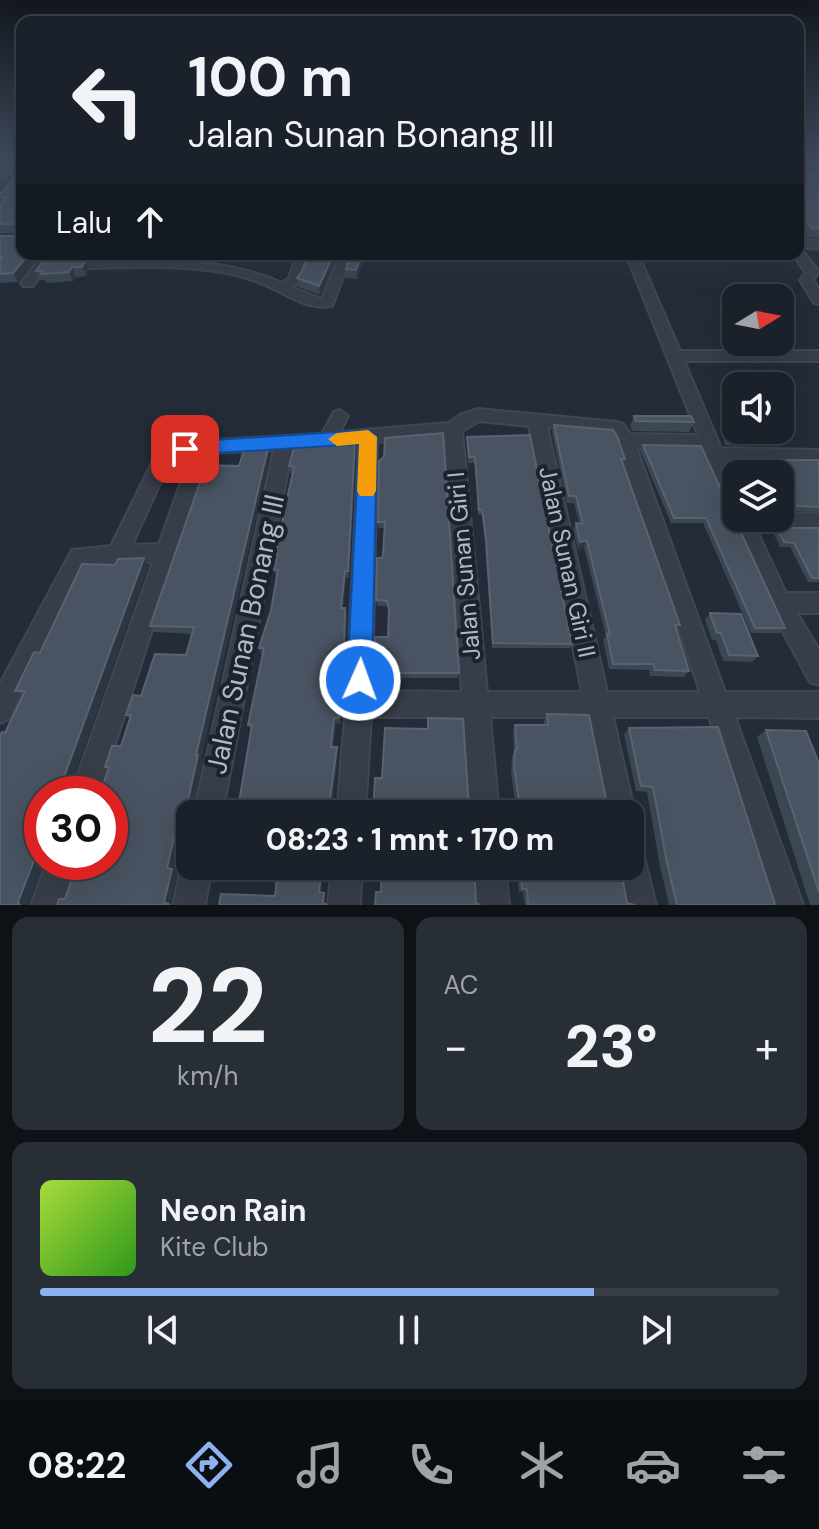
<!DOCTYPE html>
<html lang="id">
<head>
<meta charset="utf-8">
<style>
  body { margin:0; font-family:"DM Sans",sans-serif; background:#272e36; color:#f1f3f6; height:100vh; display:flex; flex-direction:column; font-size:30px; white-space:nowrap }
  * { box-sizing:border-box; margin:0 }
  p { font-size:26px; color:#9fa3a8 }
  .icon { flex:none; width:44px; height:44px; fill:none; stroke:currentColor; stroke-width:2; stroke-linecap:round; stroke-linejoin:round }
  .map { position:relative; height:905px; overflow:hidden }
  .sheet { display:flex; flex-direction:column; gap:12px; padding:12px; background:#0e1217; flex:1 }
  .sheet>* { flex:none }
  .top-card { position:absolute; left:16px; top:16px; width:788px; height:244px; border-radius:16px; box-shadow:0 8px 32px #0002,0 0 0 2px #383e47; background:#1a212a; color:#f1f3f6; overflow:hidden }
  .needle { width:52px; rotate:80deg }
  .tools { position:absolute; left:722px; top:284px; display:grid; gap:16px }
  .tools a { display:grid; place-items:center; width:72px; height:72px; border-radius:16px; background:#1a212a; box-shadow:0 8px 32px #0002,0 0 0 2px #383e47; font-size:40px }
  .speed { position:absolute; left:24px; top:776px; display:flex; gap:16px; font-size:40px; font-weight:700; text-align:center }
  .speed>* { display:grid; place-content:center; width:104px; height:104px; border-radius:50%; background:#1a212a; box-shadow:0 8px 32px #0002,0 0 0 2px #383e47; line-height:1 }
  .speed .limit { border:12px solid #d22; background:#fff; color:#111 }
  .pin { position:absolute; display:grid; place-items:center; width:68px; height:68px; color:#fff; margin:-34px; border-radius:16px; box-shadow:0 4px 12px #0006 }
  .me { position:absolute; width:88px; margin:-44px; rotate:2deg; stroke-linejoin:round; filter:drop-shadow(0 0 6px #0008) }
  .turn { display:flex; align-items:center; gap:28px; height:168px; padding:0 40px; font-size:36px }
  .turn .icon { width:104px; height:104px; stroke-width:2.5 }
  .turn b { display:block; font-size:56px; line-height:68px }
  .then { display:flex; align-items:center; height:76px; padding:0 40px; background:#0003; gap:16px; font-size:30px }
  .big { font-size:60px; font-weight:800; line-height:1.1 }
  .sheet .card { flex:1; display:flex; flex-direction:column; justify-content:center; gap:12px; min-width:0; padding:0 28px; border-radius:16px; background:#272e36 }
  .sheet .dial { align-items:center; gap:0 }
  .dial b { font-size:104px; line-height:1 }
  .song { display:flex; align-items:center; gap:24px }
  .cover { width:96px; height:96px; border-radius:12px; background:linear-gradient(135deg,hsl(80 70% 55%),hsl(110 70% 35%)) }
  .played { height:8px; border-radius:4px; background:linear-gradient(90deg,#8cb3f0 75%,#383e47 75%) }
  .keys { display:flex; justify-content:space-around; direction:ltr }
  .heat { display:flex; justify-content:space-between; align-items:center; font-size:44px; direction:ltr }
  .sheet .tiles { flex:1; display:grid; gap:12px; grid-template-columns:1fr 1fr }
  .card:last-child { grid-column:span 2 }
  .trip { position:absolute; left:176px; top:800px; width:468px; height:80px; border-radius:16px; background:#1a212a; box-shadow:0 8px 32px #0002,0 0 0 2px #383e47; font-weight:800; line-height:80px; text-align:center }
  .dock { display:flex; height:128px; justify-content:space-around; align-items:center; background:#0a0d11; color:#9fa3a8 }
  .dock .icon { width:56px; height:56px }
  .dock .current { color:#8cb3f0 }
  .dock b { font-size:36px; color:#f1f3f6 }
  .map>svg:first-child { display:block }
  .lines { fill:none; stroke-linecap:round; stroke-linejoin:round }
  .minor-casing { stroke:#404752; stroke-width:4 }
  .tertiary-casing { stroke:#404752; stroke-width:4 }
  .minor { fill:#373e49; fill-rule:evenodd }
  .tertiary { fill:#373e49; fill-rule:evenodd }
  .wall { fill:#3c4754 }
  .shaded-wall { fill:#2d3744 }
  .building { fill:#495361; stroke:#596370; stroke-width:2 }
  .route { fill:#1a73e8; stroke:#114b97; stroke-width:2 }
  .slow { fill:#f59e0b }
  .labels { text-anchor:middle; stroke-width:8; stroke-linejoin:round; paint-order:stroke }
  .street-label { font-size:24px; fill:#b2b9c5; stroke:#1c232d }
  .near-street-label { font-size:28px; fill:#b2b9c5; stroke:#1c232d }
</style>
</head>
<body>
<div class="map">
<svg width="819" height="905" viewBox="0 0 819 905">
  <rect width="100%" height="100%" fill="#232c38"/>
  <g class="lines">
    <g class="minor-casing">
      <g id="minor">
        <polygon points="13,162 22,162 22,165 0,177 0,170"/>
        <polygon points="798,239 819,241 819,249 798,247"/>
        <polygon points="798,249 802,250 819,272 813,280 819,290 819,304 814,303 800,280 806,273 793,254 798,254"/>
        <polygon points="43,254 55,254 33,286 23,286 21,283"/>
        <path d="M297 254H309L301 279 293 288 322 299 340 254H352L332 306C305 311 281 290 256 281 197 260 126 269 64 268L58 264 64 260C136 261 215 253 282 283L289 278Z"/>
        <path d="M626 254H638L680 351H819V361H684L721 448 819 450V464L727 462 736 483V518H780V513L819 514V530L756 529 786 593H819V613H797L819 650V685L810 682 771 610 731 518 734 513 726 506 703 448 636 447 725 692H819V718L735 717 803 905H771L709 717H613L635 814 630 825V814H607L587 717H490L499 814H471L464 717H371L365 814H337L346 704 359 443 292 449 222 814H194L274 450 209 453 99 794H71L153 562 85 565 9 719 0 723V684L72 550 111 546 173 420 179 418 188 424 179 442 322 434 334 412 340 410 348 416 340 432 449 423 460 415 478 409 617 422 623 424 630 434 698 435ZM479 421 529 426 582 692H487L462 431ZM547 427 612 434 617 441 700 692H607ZM445 436 462 692 372 691 377 442ZM191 454 159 544 132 545 173 455Z"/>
        <polygon points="630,841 641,845 656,905 624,905 617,866 630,866"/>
        <polygon points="190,854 190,866 212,866 205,905 173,905 182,866"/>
        <polygon points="47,862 77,862 63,905 31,905"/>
        <polygon points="332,866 362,866 360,905 328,905"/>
        <polygon points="475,866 505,866 509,905 477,905"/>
      </g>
    </g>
    <g class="tertiary-casing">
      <rect id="tertiary" x="0" y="162" width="22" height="8"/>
    </g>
    <use href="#minor" class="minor"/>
    <use href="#tertiary" class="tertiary"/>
  </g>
  <g class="wall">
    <polygon points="798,162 819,162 819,170 799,165 799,168 819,174 819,238 806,237 798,219 798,213 801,207 798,201"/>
    <polygon points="22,169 18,282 0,283 0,236 20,236 20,233 0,233 0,205 1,204 0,194"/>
    <polygon points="55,254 121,254 120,256 56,256"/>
    <polygon points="339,254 320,295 298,287 297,278 302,271"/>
    <polygon points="350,254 366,254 357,279 346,278 346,269"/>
    <polygon points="85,261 89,270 86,276 76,277 73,281 46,283 45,280 40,280 36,271"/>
    <polygon points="634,416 694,422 689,432 632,431 630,425"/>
    <polygon points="726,420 759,436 753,446 725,445 721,429"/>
    <polygon points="554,425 625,459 623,464 680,625 677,630 689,671 684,677 650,676 649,670 609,669 603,640 606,636 584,547 578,549 573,530 576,523 579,523 574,503 567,503 552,432"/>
    <polygon points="467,437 572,644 570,648 492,648 485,544 482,515 478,515 475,463 468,463"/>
    <polygon points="643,445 701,446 785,628 780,633 751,633 703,523 671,523 640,450"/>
    <polygon points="356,448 349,578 346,578 343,608 345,608 347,615 345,654 341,675 344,681 343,699 341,724 336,723 333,747 337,747 338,752 331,814 237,814 251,730 248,725 263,654 261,654 259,648 271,610 276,576 274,570 277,559 275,554 292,474 290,473 289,466"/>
    <polygon points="270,455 201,758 203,760 194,801 185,836 181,836 173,869 178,871 170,904 65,899 80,869 110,862 108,769 105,767 121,746 130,719 126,715 141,696 186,655 193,634 154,632 150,626 239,466"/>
    <polygon points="735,460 819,460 819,512 780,511 780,474 736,474 736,476 732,465"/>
    <polygon points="379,461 459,673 458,678 375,678 375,673 388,637 389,612 387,606 377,606 376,600 382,558 383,554 384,528 378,528"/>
    <polygon points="777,528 819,528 819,582 808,582 790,547 780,547 773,532"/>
    <polygon points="148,566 68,793 42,794 42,862 44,862 28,904 0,905 5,733 22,696 15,691 40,653"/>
    <polygon points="710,613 758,656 752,662 723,661 716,640 712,640 705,620"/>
    <polygon points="547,714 609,814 517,814 511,773 512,756 514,751 513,731 515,725 544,725 544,721"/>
    <polygon points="629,728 775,905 669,905 660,866 647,792 636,791 624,734"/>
    <polygon points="766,730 819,761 819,905 810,905 757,737"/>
    <polygon points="228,866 324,866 321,892 326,895 275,896 278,871 233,869"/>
    <polygon points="516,866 620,866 627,903 635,905 525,905 523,892 519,892"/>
  </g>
  <g class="shaded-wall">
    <polygon points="29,254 41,254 18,282 13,273"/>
    <polygon points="334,254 339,254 320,295 319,286"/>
    <polygon points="362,254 366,254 357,279 356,270"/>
    <polygon points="85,261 89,270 86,276 82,267"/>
    <polygon points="72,267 76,277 73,281 69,272"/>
    <polygon points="355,441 356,448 349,578 348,571"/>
    <polygon points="268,448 270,455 201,758 203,760 185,836 180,833 196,755"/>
    <polygon points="587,541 584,547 578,549 580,542"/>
    <polygon points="144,558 148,566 68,793 69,794 63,794 60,788"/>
    <polygon points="345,571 346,578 342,615 341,608"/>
    <polygon points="345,608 347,615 345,654 340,681 339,675"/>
    <polygon points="343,675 344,681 341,724 339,718"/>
    <polygon points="334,718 336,723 333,752 331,747"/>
    <polygon points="337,747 338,752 331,814 328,814"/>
    <polygon points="175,833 181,836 173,869 178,871 170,904 172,905 170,905 164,902 167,868"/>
    <polygon points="35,858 44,862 28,904 29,905 20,905 18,902"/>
    <polygon points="322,866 324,866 321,895 319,892"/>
  </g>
  <g class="building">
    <polygon points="798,162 799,168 819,174 819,229 811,228 801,207 810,208 798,185"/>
    <polygon points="22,169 22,254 29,254 13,273 0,274 0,260 2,257 0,257 0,236 20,236 20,224 0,224 0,205 6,197 0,197 0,194"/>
    <polygon points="308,254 334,254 319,286 297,278 302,271"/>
    <polygon points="350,254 362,254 356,270 346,269"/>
    <polygon points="43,261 85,261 82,267 72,267 69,272 41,274 43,271 36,271"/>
    <polygon points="634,416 691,416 694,422 636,421"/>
    <polygon points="726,420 736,421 736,430 757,430 759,436 730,435"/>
    <polygon points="554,425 613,430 617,436 625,459 621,459 680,625 675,625 689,671 655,670 653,664 613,664 607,634 610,635 587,541 580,542 576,523 583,524 576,496 569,496"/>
    <polygon points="443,433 459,673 375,673 375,637 388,637 389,609 387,601 376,600 377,558 382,558 383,554 385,522 378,522 379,461 384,457 385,438"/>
    <polygon points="530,435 572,644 493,643 486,538 482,510 479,510 475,457 469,457 467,437"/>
    <polygon points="355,441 348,571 345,571 341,608 345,608 344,648 339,675 343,675 342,693 339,718 334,718 331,747 337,747 328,814 237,814 252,725 248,725 264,648 259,648 271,610 278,570 274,570 278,554 275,554 294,467 289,466 295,444"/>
    <polygon points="643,445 701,446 785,628 755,628 706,518 674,518"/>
    <polygon points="245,447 268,448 196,755 198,755 189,796 180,833 175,833 167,868 172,869 164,902 170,905 57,905 59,899 65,899 76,868 80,869 83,862 110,862 110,794 100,794 109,767 105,767 112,746 121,746 131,715 126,715 133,695 141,696 155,654 186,655 194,627 150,626 206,465 239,466"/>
    <polygon points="735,460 819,460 819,507 784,505 780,510 780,474 740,474"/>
    <polygon points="777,528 819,528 819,578 812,578 794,543 784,542"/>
    <polygon points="144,558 60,788 64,792 63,794 42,794 42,856 35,858 18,902 20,905 0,905 0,736 2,732 5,733 25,691 15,691 34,652 40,653 82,564 115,565 118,559"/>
    <polygon points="710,613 741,614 758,656 729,655 721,633 717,633"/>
    <polygon points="547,714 589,715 609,814 521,814 514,767 515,750 517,750 515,725 548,725"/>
    <polygon points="428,718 463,719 469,810 480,813 480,814 373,814 375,778 382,778 385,728 428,729"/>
    <polygon points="718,727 774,901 775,905 677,905 667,863 653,787 641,786 629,728"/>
    <polygon points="766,730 806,731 818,761 819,761 819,892"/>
    <polygon points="228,866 322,866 319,892 324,893 323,903 327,905 219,905 221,894 275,896 278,868"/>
    <polygon points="382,866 474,866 476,903 480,905 375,905 376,892 381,892"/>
    <polygon points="520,866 620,866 627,903 635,905 528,905 527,889 522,889"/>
  </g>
  <linearGradient id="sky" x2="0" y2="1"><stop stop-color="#13181f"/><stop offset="0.56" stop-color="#3f4b5e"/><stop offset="1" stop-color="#3f4b5e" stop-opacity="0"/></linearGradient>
  <rect width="819" height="289" fill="url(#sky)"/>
  <polygon class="route" points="368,430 377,437 372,680 369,689 360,692 351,689 347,680 359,444 185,455 176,449 185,442"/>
  <polygon class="slow" points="368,430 377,437 376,491 373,496 360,496 357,491 359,444 337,446 328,439 337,433"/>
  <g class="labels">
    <g class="street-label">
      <text transform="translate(567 562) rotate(78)" y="8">Jalan Sunan Giri II</text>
      <text transform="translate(464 566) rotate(-95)" y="8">Jalan Sunan Giri I</text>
    </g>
    <g class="near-street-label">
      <text transform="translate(245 634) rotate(-78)" y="10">Jalan Sunan Bonang III</text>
    </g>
  </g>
</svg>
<div class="tools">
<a><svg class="needle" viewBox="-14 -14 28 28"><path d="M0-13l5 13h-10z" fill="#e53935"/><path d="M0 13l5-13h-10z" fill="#9fa3a8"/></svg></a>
<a><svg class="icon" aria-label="sound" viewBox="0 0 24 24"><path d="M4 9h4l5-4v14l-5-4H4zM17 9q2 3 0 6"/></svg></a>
<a><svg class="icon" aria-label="layers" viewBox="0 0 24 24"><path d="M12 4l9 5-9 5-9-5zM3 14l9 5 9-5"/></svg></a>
</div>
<div class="speed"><div class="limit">30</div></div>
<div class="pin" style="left:185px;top:449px;background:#d93025"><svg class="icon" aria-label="arrive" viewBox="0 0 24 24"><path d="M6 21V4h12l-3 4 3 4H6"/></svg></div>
<svg class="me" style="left:360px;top:680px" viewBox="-20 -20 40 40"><circle r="17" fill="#1a73e8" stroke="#fff" stroke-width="3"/><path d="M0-11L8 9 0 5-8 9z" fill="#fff"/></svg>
<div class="trip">08:23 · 1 mnt · 170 m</div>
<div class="top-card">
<div class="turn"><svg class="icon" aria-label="left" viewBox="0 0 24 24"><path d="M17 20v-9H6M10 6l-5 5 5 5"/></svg><div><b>100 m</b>Jalan Sunan Bonang III</div></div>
<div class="then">Lalu<svg class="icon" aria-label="ahead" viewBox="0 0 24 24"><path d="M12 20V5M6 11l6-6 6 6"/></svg></div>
</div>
</div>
<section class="sheet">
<div class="tiles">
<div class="card dial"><b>22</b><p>km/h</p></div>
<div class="card"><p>AC</p>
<div class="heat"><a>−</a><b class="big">23°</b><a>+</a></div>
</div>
<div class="card">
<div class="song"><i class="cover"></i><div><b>Neon Rain</b><p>Kite Club</p></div></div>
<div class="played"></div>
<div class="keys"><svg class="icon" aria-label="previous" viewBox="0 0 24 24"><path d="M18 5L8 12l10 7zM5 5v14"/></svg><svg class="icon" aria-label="pause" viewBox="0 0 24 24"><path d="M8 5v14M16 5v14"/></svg><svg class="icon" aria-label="next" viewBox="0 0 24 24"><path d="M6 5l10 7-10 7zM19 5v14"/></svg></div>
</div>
</div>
</section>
<nav class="dock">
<b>08:22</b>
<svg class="icon current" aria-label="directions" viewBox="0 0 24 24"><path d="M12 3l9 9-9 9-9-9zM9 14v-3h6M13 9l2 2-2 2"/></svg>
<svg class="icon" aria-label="music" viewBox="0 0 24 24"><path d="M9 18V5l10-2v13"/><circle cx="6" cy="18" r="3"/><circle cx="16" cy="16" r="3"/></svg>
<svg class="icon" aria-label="phone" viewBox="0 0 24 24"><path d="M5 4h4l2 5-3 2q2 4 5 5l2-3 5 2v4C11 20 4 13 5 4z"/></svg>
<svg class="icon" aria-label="climate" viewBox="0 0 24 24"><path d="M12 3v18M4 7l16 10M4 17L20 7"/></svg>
<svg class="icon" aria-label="car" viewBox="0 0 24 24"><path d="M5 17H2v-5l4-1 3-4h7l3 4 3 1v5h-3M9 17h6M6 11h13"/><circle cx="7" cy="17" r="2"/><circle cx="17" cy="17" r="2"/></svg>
<svg class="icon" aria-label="filters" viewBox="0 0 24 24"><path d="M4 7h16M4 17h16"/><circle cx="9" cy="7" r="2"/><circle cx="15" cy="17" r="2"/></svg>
</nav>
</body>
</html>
